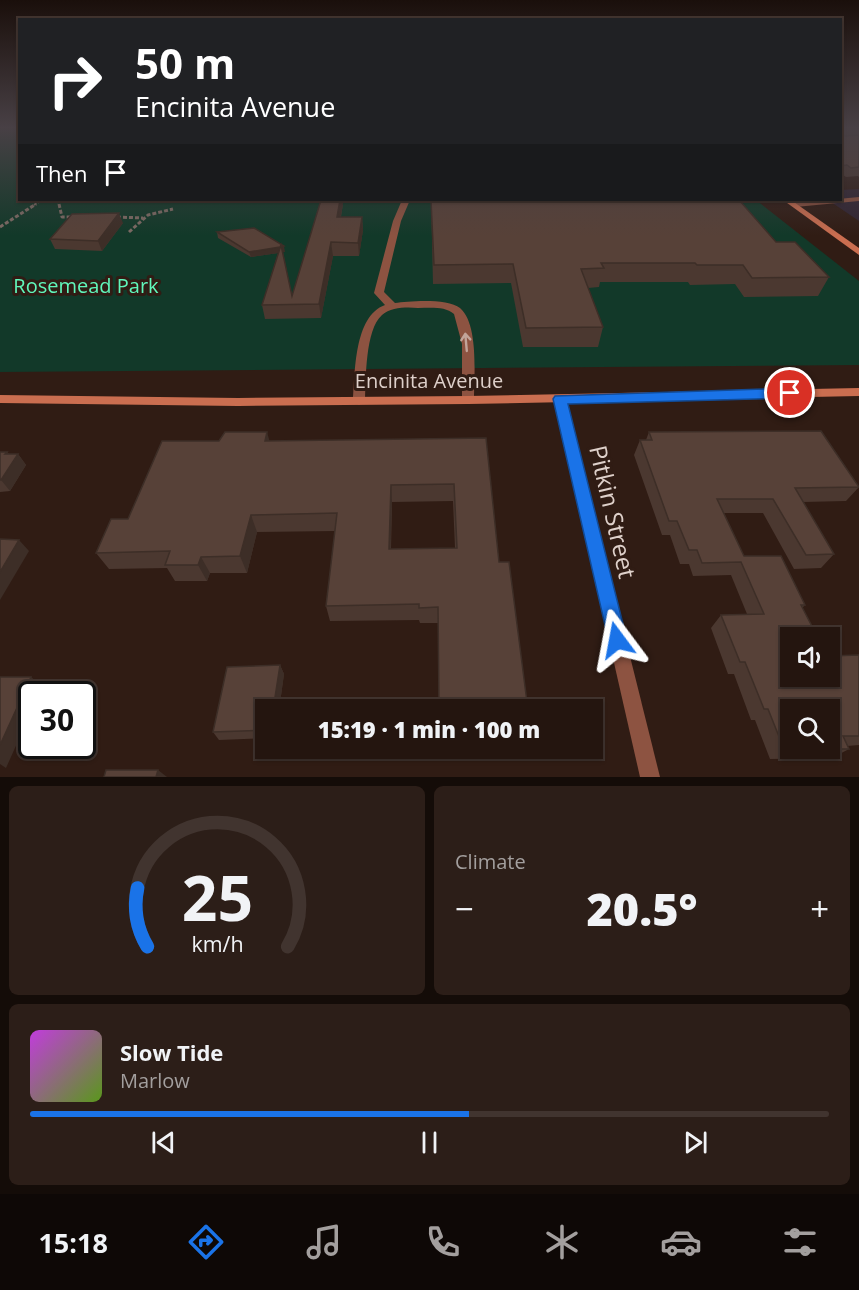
<!DOCTYPE html>
<html lang="en">
<head>
<meta charset="utf-8">
<style>
  body { margin:0; font-family:"Open Sans",sans-serif; background:#2c1e18; color:#f1f3f6; height:100vh; display:flex; flex-direction:column; font-size:22px; white-space:nowrap }
  * { box-sizing:border-box; margin:0 }
  p { font-size:20px; color:#a39f9e }
  .icon { flex:none; width:33px; height:33px; fill:none; stroke:currentColor; stroke-width:2; stroke-linecap:round; stroke-linejoin:round }
  .map { position:relative; height:777px; overflow:hidden }
  .side { display:flex; flex-direction:column; gap:9px; padding:9px; background:#140c08; flex:1 }
  .side>* { flex:none }
  .hud { position:absolute; left:18px; top:18px; width:824px; height:183px; border-radius:0px; box-shadow:0 2px 4px #0004,0 0 0 2px #41342f; background:#202124; color:#fff; overflow:hidden }
  .tools { position:absolute; left:780px; top:627px; display:grid; gap:12px }
  .tools a { display:grid; place-items:center; width:60px; height:60px; border-radius:0px; background:#24150f; box-shadow:0 2px 4px #0004,0 0 0 2px #41342f; font-size:30px }
  .speed { position:absolute; left:18px; top:681px; display:flex; gap:12px; font-size:30px; font-weight:700; text-align:center }
  .speed>* { display:grid; place-content:center; width:78px; height:78px; border-radius:50%; background:#24150f; box-shadow:0 2px 4px #0004,0 0 0 2px #41342f; line-height:1 }
  .speed .limit { border:3px solid #111; border-radius:9px; background:#fff; color:#111 }
  .pin { position:absolute; display:grid; place-items:center; width:51px; height:51px; color:#fff; margin:-26px; border:3px solid #fff; border-radius:50%; box-shadow:0 2px 6px #0007 }
  .me { position:absolute; width:66px; margin:-33px; rotate:347deg; stroke-linejoin:round; filter:drop-shadow(0 0 4px #0008) }
  .turn { display:flex; align-items:center; gap:21px; height:126px; padding:0 18px; font-size:27px }
  .turn .icon { width:78px; height:78px; stroke-width:2.5 }
  .turn b { display:block; font-size:42px; line-height:51px }
  .then { display:flex; align-items:center; height:57px; padding:0 18px; background:#0003; gap:12px; font-size:22px }
  .big { font-size:45px; font-weight:800; line-height:1.1 }
  .side .card { flex:1; display:flex; flex-direction:column; justify-content:center; gap:9px; min-width:0; padding:0 21px; border-radius:9px; background:#2c1e18 }
  .side .dial { align-items:center; gap:0 }
  .dial svg { height:156px; overflow:visible; fill:none; stroke:#41342f; stroke-width:7; stroke-linecap:round; text-anchor:middle }
  .dial text { fill:#f1f3f6; stroke:none }
  .song { display:flex; align-items:center; gap:18px }
  .cover { width:72px; height:72px; border-radius:9px; background:linear-gradient(135deg,hsl(290 70% 55%),hsl(90 70% 35%)) }
  .played { height:6px; border-radius:3px; background:linear-gradient(90deg,#1a73e8 55%,#41342f 55%) }
  .keys { display:flex; justify-content:space-around; direction:ltr }
  .heat { display:flex; justify-content:space-between; align-items:center; font-size:33px; direction:ltr }
  .side .tiles { flex:1; display:grid; gap:9px; grid-template-columns:1fr 1fr }
  .card:last-child { grid-column:span 2 }
  .trip { position:absolute; left:255px; top:699px; width:348px; height:60px; border-radius:0px; background:#24150f; box-shadow:0 2px 4px #0004,0 0 0 2px #41342f; font-weight:800; line-height:60px; text-align:center }
  .tabs { display:flex; height:96px; justify-content:space-around; align-items:center; background:#0e0806; color:#a39f9e }
  .tabs .icon { width:42px; height:42px }
  .tabs .current { color:#1a73e8 }
  .tabs b { font-size:27px; color:#f1f3f6 }
  .map>svg:first-child { display:block }
  .industrial { fill:#302432 }
  .green { fill:#123929 }
  .lines { fill:none; stroke-linecap:round; stroke-linejoin:round }
  .path-far1 { stroke:#7c6b64; stroke-width:2; stroke-dasharray:3 1.5; stroke-linecap:butt }
  .path { stroke:#7c6b64; stroke-width:3; stroke-dasharray:4 2; stroke-linecap:butt }
  .lane { fill:#8d5341; fill-rule:evenodd }
  .street { fill:#8d5341; fill-rule:evenodd }
  .secondary { fill:#ca6e50; fill-rule:evenodd }
  .wall { fill:#4b3830; fill-rule:evenodd }
  .shaded-wall { fill:#3d2e27 }
  .building { fill:#574138; stroke:#3d2e27; stroke-width:1.5; fill-rule:evenodd }
  .oneway { stroke:#c2a49a }
  .route { fill:#1a73e8; stroke:#114b97; stroke-width:1.5 }
  .labels { text-anchor:middle; stroke-width:6; stroke-linejoin:round; paint-order:stroke }
  .park-label { font-size:20px; fill:#60f7bb; stroke:#301c14 }
  .street-label { font-size:20px; fill:#ded0ca; stroke:#301c14 }
  .near-street-label { font-size:24px; fill:#ded0ca; stroke:#301c14 }
</style>
</head>
<body>
<div class="map">
<svg width="859" height="777" viewBox="0 0 859 777">
  <rect width="100%" height="100%" fill="#301c14"/>
  <polygon class="industrial" points="859,189 859,221 828,200 840,200 840,190"/>
  <polygon class="green" points="0,127 19,127 20,200 756,200 859,281 859,365 0,372"/>
  <g class="lines">
    <g class="path-far1">
      <polyline points="58,200 59,205"/>
      <polyline points="34,205 42,200"/>
    </g>
    <g class="path">
      <polyline points="59,204 62,217 73,217"/>
      <polyline points="117,217 143,218"/>
      <polyline points="0,227 36,204"/>
      <polyline points="129,232 148,215 173,209"/>
    </g>
    <g class="lane">
      <polygon points="859,197 859,201 795,207 791,205 795,203"/>
      <path d="M402 200H410L401 221 384 292 395 303C409 301 448 298 460 308 479 324 474 377 474 400L472 403H464L462 400V344L454 314C445 306 430 308 418 308 407 307 391 307 382 315 365 330 366 379 365 401L359 405 353 401C355 373 354 316 385 305L374 293 393 221Z"/>
    </g>
    <polygon class="street" points="560,395 566,399 660,777 640,777 554,399"/>
    <g class="secondary">
      <polygon points="783,200 791,200 859,248 859,255"/>
      <polygon points="859,388 859,396 468,404 238,406 0,403 0,395 238,398 468,396"/>
    </g>
  </g>
  <g class="wall">
    <polygon points="840,127 859,127 859,177 858,176 846,177 843,175 840,175"/>
    <polygon points="431,200 739,200 776,242 829,277 818,296 744,297 735,284 690,285 688,282 600,282 599,287 588,288 603,327 598,347 523,347 511,283 433,284"/>
    <polygon points="343,204 341,217 362,217 363,230 359,256 333,256 321,318 265,319 262,305 278,253 251,257 218,238 217,232 285,252 283,252 292,296"/>
    <polygon points="123,223 102,251 55,249 50,239"/>
    <polygon points="649,432 859,487 846,501 803,502 834,554 821,568 794,569 763,513 724,513 744,556 805,605 803,607 790,676 859,655 859,745 847,746 849,749 832,758 770,759 755,720 751,720 734,674 728,674 711,628 721,615 747,614 731,575 693,576 689,564 680,564 670,535 662,535 634,455 640,440 646,440"/>
    <path d="M486 438 499 562 528 710H439L438 623H420L419 620 330 621 326 606 335 531 257 532 247 573H210L207 581H175L167 568 109 569 96 553 128 519 270 441ZM453 501 455 548 391 549 392 502Z"/>
    <polygon points="0,452 7,452 9,454 18,454 26,465 10,491 0,492"/>
    <polygon points="280,665 284,674 279,710 266,710 266,738 219,740 213,732"/>
    <polygon points="467,748 532,748 528,758 467,759"/>
  </g>
  <g class="shaded-wall">
    <polygon points="340,200 343,200 343,204 338,230 337,217"/>
    <polygon points="119,213 123,223 102,251 98,241"/>
    <polygon points="362,217 363,230 359,256 358,243"/>
    <polygon points="331,242 333,256 321,318 319,304"/>
    <polygon points="284,246 285,252 251,257 249,252"/>
    <polygon points="267,432 272,450 265,441"/>
    <polygon points="7,452 14,461 18,454 26,465 10,491 1,480 5,454"/>
    <polygon points="391,485 392,502 390,565 389,549"/>
    <polygon points="251,515 257,532 247,573 240,556"/>
    <polygon points="19,540 29,551 0,600 0,572"/>
    <polygon points="201,557 210,573 207,581 198,565"/>
    <polygon points="280,665 284,674 279,710 273,710"/>
    <polygon points="31,677 42,686 39,694 32,694 32,710 6,768 0,764 0,745"/>
    <polygon points="158,770 167,777 156,777"/>
  </g>
  <g class="building">
    <polygon points="840,127 855,127 844,128 842,134 845,136 859,135 859,167 851,168 847,165 840,166"/>
    <polygon points="321,200 340,200 337,217 362,217 358,243 331,242 319,304 262,305 281,245 292,296"/>
    <polygon points="431,200 739,200 776,242 795,242 829,277 752,278 743,265 697,265 695,263 601,263 604,268 581,269 603,327 526,328 513,264 434,265"/>
    <polygon points="119,213 98,241 50,239 72,214"/>
    <polygon points="254,228 284,246 281,247 281,245 280,247 249,252 217,232"/>
    <path d="M821 431 859 487 795 488 834 554 806 555 773 499H717L744 556H781L805 605H801L818 638H790V676H830V656L859 655V736H843L849 749H784L768 709H764L745 662H740L721 615 764 614 741 562 702 563 697 550H689L677 521H669L640 440H652L649 432ZM790 710H830V748H790Z"/>
    <path d="M225 432H267L265 441 486 438 499 562H509L528 710H450V705H439L438 607 419 608V604L326 606 337 513 251 515 240 556 201 557 198 565H165L170 551 96 553 111 519H128L162 441H219ZM454 484 457 548 389 549 391 485Z"/>
    <polygon points="0,452 7,452 5,454 18,454 1,480 0,480"/>
    <polygon points="0,539 19,540 0,572"/>
    <polygon points="280,665 273,710 266,710 266,730 213,732 227,667"/>
    <polygon points="0,677 31,677 0,745"/>
    <polygon points="106,770 158,770 156,777 104,777"/>
  </g>
  <defs><path id="oneway-shaft" d="M-6 0H5M1.5-3L5.5 0L1.5 3" fill="none" stroke-width="1.6" stroke-linecap="round" stroke-linejoin="round" transform="scale(1.5)"/></defs>
  <use class="oneway" href="#oneway-shaft" transform="translate(466 342) rotate(-95)"/>
  <linearGradient id="sky" x2="0" y2="1"><stop stop-color="#1a0f0b"/><stop offset="0.54" stop-color="#484045"/><stop offset="1" stop-color="#484045" stop-opacity="0"/></linearGradient>
  <rect width="859" height="236" fill="url(#sky)"/>
  <polygon class="route" points="790,388 796,393 790,398 568,404 627,640 624,647 617,650 610,647 553,399 555,396"/>
  <g class="labels">
    <g class="park-label">
      <text x="86" y="293">Rosemead Park</text>
    </g>
    <g class="street-label">
      <text x="429" y="388">Encinita Avenue</text>
    </g>
    <g class="near-street-label">
      <text transform="translate(612 512) rotate(77)" y="8">Pitkin Street</text>
    </g>
  </g>
</svg>
<div class="tools">
<a><svg class="icon" aria-label="sound" viewBox="0 0 24 24"><path d="M4 9h4l5-4v14l-5-4H4zM17 9q2 3 0 6"/></svg></a>
<a><svg class="icon" aria-label="search" viewBox="0 0 24 24"><circle cx="10" cy="10" r="6"/><path d="M15 15l6 6"/></svg></a>
</div>
<div class="speed"><div class="limit">30</div></div>
<div class="pin" style="left:790px;top:393px;background:#d93025"><svg class="icon" aria-label="arrive" viewBox="0 0 24 24"><path d="M6 21V4h12l-3 4 3 4H6"/></svg></div>
<svg class="me" style="left:617px;top:640px" viewBox="-20 -20 40 40"><path d="M0-17L14 15 0 8-14 15z" fill="#1a73e8" stroke="#fff" stroke-width="4"/></svg>
<div class="trip">15:19 · 1 min · 100 m</div>
<div class="hud">
<div class="turn"><svg class="icon" aria-label="right" viewBox="0 0 24 24"><path d="M7 20v-9h11M14 6l5 5-5 5"/></svg><div><b>50 m</b>Encinita Avenue</div></div>
<div class="then">Then<svg class="icon" aria-label="arrive" viewBox="0 0 24 24"><path d="M6 21V4h12l-3 4 3 4H6"/></svg></div>
</div>
</div>
<section class="side">
<div class="tiles">
<div class="card dial"><svg viewBox="0 0 100 80">
<path d="M14 69A42 42 0 1 1 86 69"/>
<path d="M14 69A42 42 0 0 1 9 39" stroke="#1a73e8"/>
<text x="50" y="56" font-size="32" font-weight="700">25</text>
<text x="50" y="72" font-size="11">km/h</text>
</svg></div>
<div class="card"><p>Climate</p>
<div class="heat"><a>−</a><b class="big">20.5°</b><a>+</a></div>
</div>
<div class="card">
<div class="song"><i class="cover"></i><div><b>Slow Tide</b><p>Marlow</p></div></div>
<div class="played"></div>
<div class="keys"><svg class="icon" aria-label="previous" viewBox="0 0 24 24"><path d="M18 5L8 12l10 7zM5 5v14"/></svg><svg class="icon" aria-label="pause" viewBox="0 0 24 24"><path d="M8 5v14M16 5v14"/></svg><svg class="icon" aria-label="next" viewBox="0 0 24 24"><path d="M6 5l10 7-10 7zM19 5v14"/></svg></div>
</div>
</div>
</section>
<nav class="tabs">
<b>15:18</b>
<svg class="icon current" aria-label="directions" viewBox="0 0 24 24"><path d="M12 3l9 9-9 9-9-9zM9 14v-3h6M13 9l2 2-2 2"/></svg>
<svg class="icon" aria-label="music" viewBox="0 0 24 24"><path d="M9 18V5l10-2v13"/><circle cx="6" cy="18" r="3"/><circle cx="16" cy="16" r="3"/></svg>
<svg class="icon" aria-label="phone" viewBox="0 0 24 24"><path d="M5 4h4l2 5-3 2q2 4 5 5l2-3 5 2v4C11 20 4 13 5 4z"/></svg>
<svg class="icon" aria-label="climate" viewBox="0 0 24 24"><path d="M12 3v18M4 7l16 10M4 17L20 7"/></svg>
<svg class="icon" aria-label="car" viewBox="0 0 24 24"><path d="M5 17H2v-5l4-1 3-4h7l3 4 3 1v5h-3M9 17h6M6 11h13"/><circle cx="7" cy="17" r="2"/><circle cx="17" cy="17" r="2"/></svg>
<svg class="icon" aria-label="filters" viewBox="0 0 24 24"><path d="M4 7h16M4 17h16"/><circle cx="9" cy="7" r="2"/><circle cx="15" cy="17" r="2"/></svg>
</nav>
</body>
</html>
